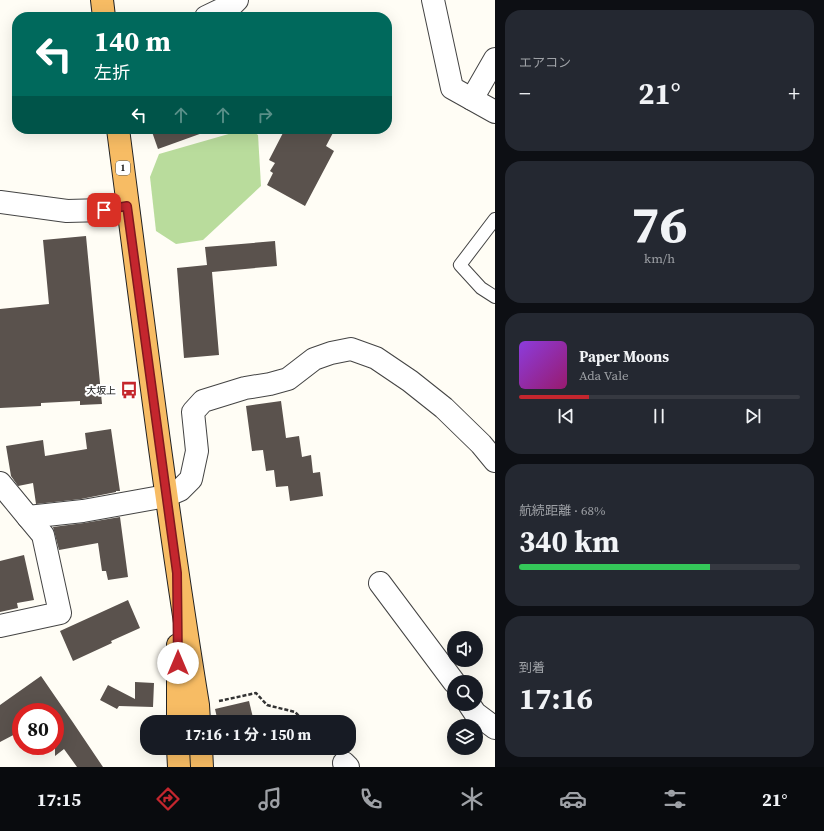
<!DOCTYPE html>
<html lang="ja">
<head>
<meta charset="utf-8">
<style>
  body { margin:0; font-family:"Source Serif 4","Noto Sans JP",serif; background:#242831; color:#f1f3f6; height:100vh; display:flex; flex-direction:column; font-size:15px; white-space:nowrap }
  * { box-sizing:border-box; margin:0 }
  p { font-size:13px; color:#9ea1a6 }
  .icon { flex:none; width:22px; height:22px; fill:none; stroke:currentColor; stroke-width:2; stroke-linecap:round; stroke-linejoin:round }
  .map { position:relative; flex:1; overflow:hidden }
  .drawer { display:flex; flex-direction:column; gap:10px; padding:10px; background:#0d0f14; width:329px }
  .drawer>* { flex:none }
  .guide { position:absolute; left:12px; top:12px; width:380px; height:122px; border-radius:16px; box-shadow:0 4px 16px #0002; background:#00695c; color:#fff; overflow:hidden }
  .controls { position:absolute; left:447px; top:631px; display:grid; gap:8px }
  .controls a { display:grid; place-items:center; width:36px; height:36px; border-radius:50%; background:#171b24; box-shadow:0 4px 16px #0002; font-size:20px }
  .speed { position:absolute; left:12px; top:703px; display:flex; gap:8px; font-size:20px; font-weight:700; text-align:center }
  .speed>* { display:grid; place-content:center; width:52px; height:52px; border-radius:50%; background:#171b24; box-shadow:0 4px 16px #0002; line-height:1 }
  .speed .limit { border:6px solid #d22; background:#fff; color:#111 }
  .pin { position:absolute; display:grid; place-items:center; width:34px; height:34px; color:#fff; margin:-17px; border-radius:8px; box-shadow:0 2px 6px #0006 }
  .me { position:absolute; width:44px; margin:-22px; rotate:0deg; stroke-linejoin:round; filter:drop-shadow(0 0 3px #0008) }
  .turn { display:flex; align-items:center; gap:14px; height:84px; padding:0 16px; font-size:18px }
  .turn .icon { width:52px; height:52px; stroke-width:2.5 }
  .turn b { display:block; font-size:28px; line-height:34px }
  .lanes { display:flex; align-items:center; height:38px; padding:0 16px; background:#0003; justify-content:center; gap:20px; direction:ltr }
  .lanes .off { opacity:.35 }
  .big { font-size:30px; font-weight:700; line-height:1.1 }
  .drawer .tile { flex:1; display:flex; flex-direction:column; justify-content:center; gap:6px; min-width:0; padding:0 14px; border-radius:16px; background:#242831 }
  .drawer .dial { align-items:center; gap:0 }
  .dial b { font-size:52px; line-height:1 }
  .song { display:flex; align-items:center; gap:12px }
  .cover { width:48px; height:48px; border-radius:6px; background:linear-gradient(135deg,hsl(270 70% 55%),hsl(320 70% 35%)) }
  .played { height:4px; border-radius:2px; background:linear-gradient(90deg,#c4262e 25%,#363941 25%) }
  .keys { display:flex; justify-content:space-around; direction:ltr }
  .heat { display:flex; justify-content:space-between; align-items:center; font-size:22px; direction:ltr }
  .charge { height:6px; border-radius:3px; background:linear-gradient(90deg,#34c759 68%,#363941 0) }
  .trip { position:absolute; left:140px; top:715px; width:216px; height:40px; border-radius:16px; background:#171b24; box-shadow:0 4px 16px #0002; font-weight:700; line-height:40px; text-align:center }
  .dock { display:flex; height:64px; justify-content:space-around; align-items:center; background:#090b0e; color:#9ea1a6 }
  .dock .icon { width:28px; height:28px }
  .dock .current { color:#c4262e }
  .dock b { font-size:18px; color:#f1f3f6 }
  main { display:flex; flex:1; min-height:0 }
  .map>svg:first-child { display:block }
  .forest { fill:#b9dc9c }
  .building { fill:#5a524d }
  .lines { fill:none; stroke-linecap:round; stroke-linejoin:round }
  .service-casing { stroke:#444; stroke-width:14 }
  .minor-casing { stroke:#444; stroke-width:24 }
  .tertiary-casing { stroke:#444; stroke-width:24 }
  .trunk-casing { stroke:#222; stroke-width:24 }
  .path { stroke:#333; stroke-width:2.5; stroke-dasharray:4 2; stroke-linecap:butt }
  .service { stroke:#fff; stroke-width:12 }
  .minor { stroke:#fff; stroke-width:22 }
  .tertiary { stroke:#fff; stroke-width:22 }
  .trunk { stroke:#f7bc64; stroke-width:22 }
  .route-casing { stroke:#7f191e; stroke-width:10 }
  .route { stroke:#c4262e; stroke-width:7 }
  .labels { text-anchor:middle; stroke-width:4; stroke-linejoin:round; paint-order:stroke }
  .shield { fill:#fff; stroke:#585858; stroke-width:1 }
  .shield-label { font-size:9px; font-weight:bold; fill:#111 }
  .poi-label { font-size:10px; fill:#111; stroke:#fff; text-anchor:end }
</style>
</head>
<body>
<main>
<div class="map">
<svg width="495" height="767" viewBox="0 0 495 767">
  <rect width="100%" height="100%" fill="#fffdf5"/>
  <polygon class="forest" points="246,129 249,129 258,135 261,186 203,240 176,244 156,231 150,177 159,154"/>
  <g class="building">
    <polygon points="151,129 208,129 208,131 158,149"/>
    <polygon points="285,129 335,129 326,146 334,151 305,206 267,185 273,173 270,171 275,163 269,160"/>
    <polygon points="86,236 102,404 80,405 80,401 41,403 41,406 0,408 0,309 49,304 43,240"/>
    <polygon points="275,241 277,266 212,272 219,355 184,358 177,268 207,265 205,247"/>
    <polygon points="281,401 286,438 299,436 302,457 311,455 313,473 320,472 323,496 290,501 288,486 276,487 274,470 266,471 263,450 252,451 246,406"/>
    <polygon points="111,429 120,491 116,491 116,492 81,499 36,504 33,483 18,486 11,476 6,446 43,440 45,456 87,449 85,433"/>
    <polygon points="120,517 128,577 108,580 106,571 102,571 98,543 59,550 53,527 84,523"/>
    <polygon points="24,555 34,600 17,603 18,608 0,612 0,561"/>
    <polygon points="128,600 140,628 111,641 112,643 73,661 60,631"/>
    <polygon points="41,676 72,721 103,767 77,767 64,749 55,756 55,712 21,711 21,731 0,742 0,705"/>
    <polygon points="135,682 154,683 153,707 119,706 117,709 100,700 108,685 135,699"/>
    <polygon points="249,701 254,722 218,722 215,709"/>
    <polygon points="224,748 256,748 226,755"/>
  </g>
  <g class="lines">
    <g class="service-casing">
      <polyline id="service" points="495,219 460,265 481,288 495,297"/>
    </g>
    <g class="minor-casing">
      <g id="minor">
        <polyline points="433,0 452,88 495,112"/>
        <polyline points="206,17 233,4 237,0"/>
        <polyline points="472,99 495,59"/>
        <polyline points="0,483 28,517 83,511 166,496 180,490 191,479 197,451 193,412 203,401 245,388 270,384 288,379 314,359 331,353 351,349 376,358 410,381 444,408 481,444 495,461"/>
        <polyline points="380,583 454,682"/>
        <polyline points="0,626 60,613 43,535 28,517"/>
        <polyline points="469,704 475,713 495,728"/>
        <polyline points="344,763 348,767"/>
      </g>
    </g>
    <g class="tertiary-casing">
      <polyline id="tertiary" points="0,202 67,211 104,210 127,206"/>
    </g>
    <g class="trunk-casing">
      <g id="trunk">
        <polyline points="102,0 104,17"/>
        <path d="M118 129C143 321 167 514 198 705L199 722"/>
        <polyline points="178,645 178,722"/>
        <polyline points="178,748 179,767"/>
        <polyline points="201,748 202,767"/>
      </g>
    </g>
    <polyline class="path" points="219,701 256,693 267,705 295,712 305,722"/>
    <use href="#service" class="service"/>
    <use href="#minor" class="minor"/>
    <use href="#tertiary" class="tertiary"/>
    <use href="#trunk" class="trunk"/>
  </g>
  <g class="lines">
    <g class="route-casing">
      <polyline id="route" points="104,210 127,206 177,573 178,663"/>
    </g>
    <use href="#route" class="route"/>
  </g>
  <defs>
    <g id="bus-bare" transform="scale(1.38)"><path d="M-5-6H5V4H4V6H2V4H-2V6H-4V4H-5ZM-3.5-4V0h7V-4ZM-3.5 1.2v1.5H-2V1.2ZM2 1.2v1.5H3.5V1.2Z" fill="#c4262e" stroke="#fff" stroke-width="2.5" paint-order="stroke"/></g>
  </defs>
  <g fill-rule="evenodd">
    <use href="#bus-bare" x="129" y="390"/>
  </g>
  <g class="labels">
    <rect class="shield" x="116" y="161" width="14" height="14" rx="3"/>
    <g class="shield-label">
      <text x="123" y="171">1</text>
    </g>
    <g class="poi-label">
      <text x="116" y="394">大坂上</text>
    </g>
  </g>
</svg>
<div class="controls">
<a><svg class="icon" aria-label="sound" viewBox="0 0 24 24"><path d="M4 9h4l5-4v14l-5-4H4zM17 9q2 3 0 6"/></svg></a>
<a><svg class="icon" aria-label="search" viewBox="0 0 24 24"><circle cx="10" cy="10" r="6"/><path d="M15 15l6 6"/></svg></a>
<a><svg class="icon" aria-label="layers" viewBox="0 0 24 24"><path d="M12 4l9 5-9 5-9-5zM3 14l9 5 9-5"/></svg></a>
</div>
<div class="speed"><div class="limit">80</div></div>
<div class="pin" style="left:104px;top:210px;background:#d93025"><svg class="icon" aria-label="arrive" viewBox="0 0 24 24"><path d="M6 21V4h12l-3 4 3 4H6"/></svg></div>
<svg class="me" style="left:178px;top:663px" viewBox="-20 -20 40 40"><circle r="19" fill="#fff"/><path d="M0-13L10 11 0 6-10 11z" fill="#c4262e"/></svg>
<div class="trip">17:16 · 1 分 · 150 m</div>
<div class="guide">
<div class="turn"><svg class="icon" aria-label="left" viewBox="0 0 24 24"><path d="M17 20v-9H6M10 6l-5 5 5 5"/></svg><div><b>140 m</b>左折</div></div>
<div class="lanes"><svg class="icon" aria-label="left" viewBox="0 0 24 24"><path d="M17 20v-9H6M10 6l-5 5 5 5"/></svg><svg class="icon off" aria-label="ahead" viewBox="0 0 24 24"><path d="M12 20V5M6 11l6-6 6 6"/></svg><svg class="icon off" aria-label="ahead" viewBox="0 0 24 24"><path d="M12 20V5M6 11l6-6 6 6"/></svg><svg class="icon off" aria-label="right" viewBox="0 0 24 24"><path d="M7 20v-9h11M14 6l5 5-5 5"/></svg></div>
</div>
</div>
<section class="drawer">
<div class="tile"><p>エアコン</p>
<div class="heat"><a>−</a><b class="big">21°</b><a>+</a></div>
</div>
<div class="tile dial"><b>76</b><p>km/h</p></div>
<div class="tile">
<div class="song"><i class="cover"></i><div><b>Paper Moons</b><p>Ada Vale</p></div></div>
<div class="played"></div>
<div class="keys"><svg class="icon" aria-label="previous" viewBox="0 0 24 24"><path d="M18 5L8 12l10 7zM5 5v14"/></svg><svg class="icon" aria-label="pause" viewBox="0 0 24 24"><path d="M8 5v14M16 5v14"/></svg><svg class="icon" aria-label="next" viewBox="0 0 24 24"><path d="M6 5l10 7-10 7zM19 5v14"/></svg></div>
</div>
<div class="tile"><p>航続距離 · 68%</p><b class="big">340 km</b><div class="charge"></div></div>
<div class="tile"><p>到着</p><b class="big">17:16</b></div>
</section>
</main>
<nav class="dock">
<b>17:15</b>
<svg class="icon current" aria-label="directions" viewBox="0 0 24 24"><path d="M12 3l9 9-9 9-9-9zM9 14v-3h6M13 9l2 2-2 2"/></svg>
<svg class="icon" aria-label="music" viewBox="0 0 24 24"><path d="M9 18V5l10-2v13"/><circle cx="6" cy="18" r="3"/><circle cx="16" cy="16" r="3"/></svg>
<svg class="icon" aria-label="phone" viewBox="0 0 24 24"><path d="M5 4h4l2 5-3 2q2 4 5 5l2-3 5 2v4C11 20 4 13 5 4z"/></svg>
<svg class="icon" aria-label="climate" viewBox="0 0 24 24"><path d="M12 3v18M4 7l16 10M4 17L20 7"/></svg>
<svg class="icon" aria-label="car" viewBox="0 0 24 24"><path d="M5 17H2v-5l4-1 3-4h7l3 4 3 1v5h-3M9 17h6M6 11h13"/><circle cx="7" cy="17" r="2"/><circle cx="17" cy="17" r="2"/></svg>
<svg class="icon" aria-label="filters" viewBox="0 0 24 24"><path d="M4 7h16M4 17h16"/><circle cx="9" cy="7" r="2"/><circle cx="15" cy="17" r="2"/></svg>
<b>21°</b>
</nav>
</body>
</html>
